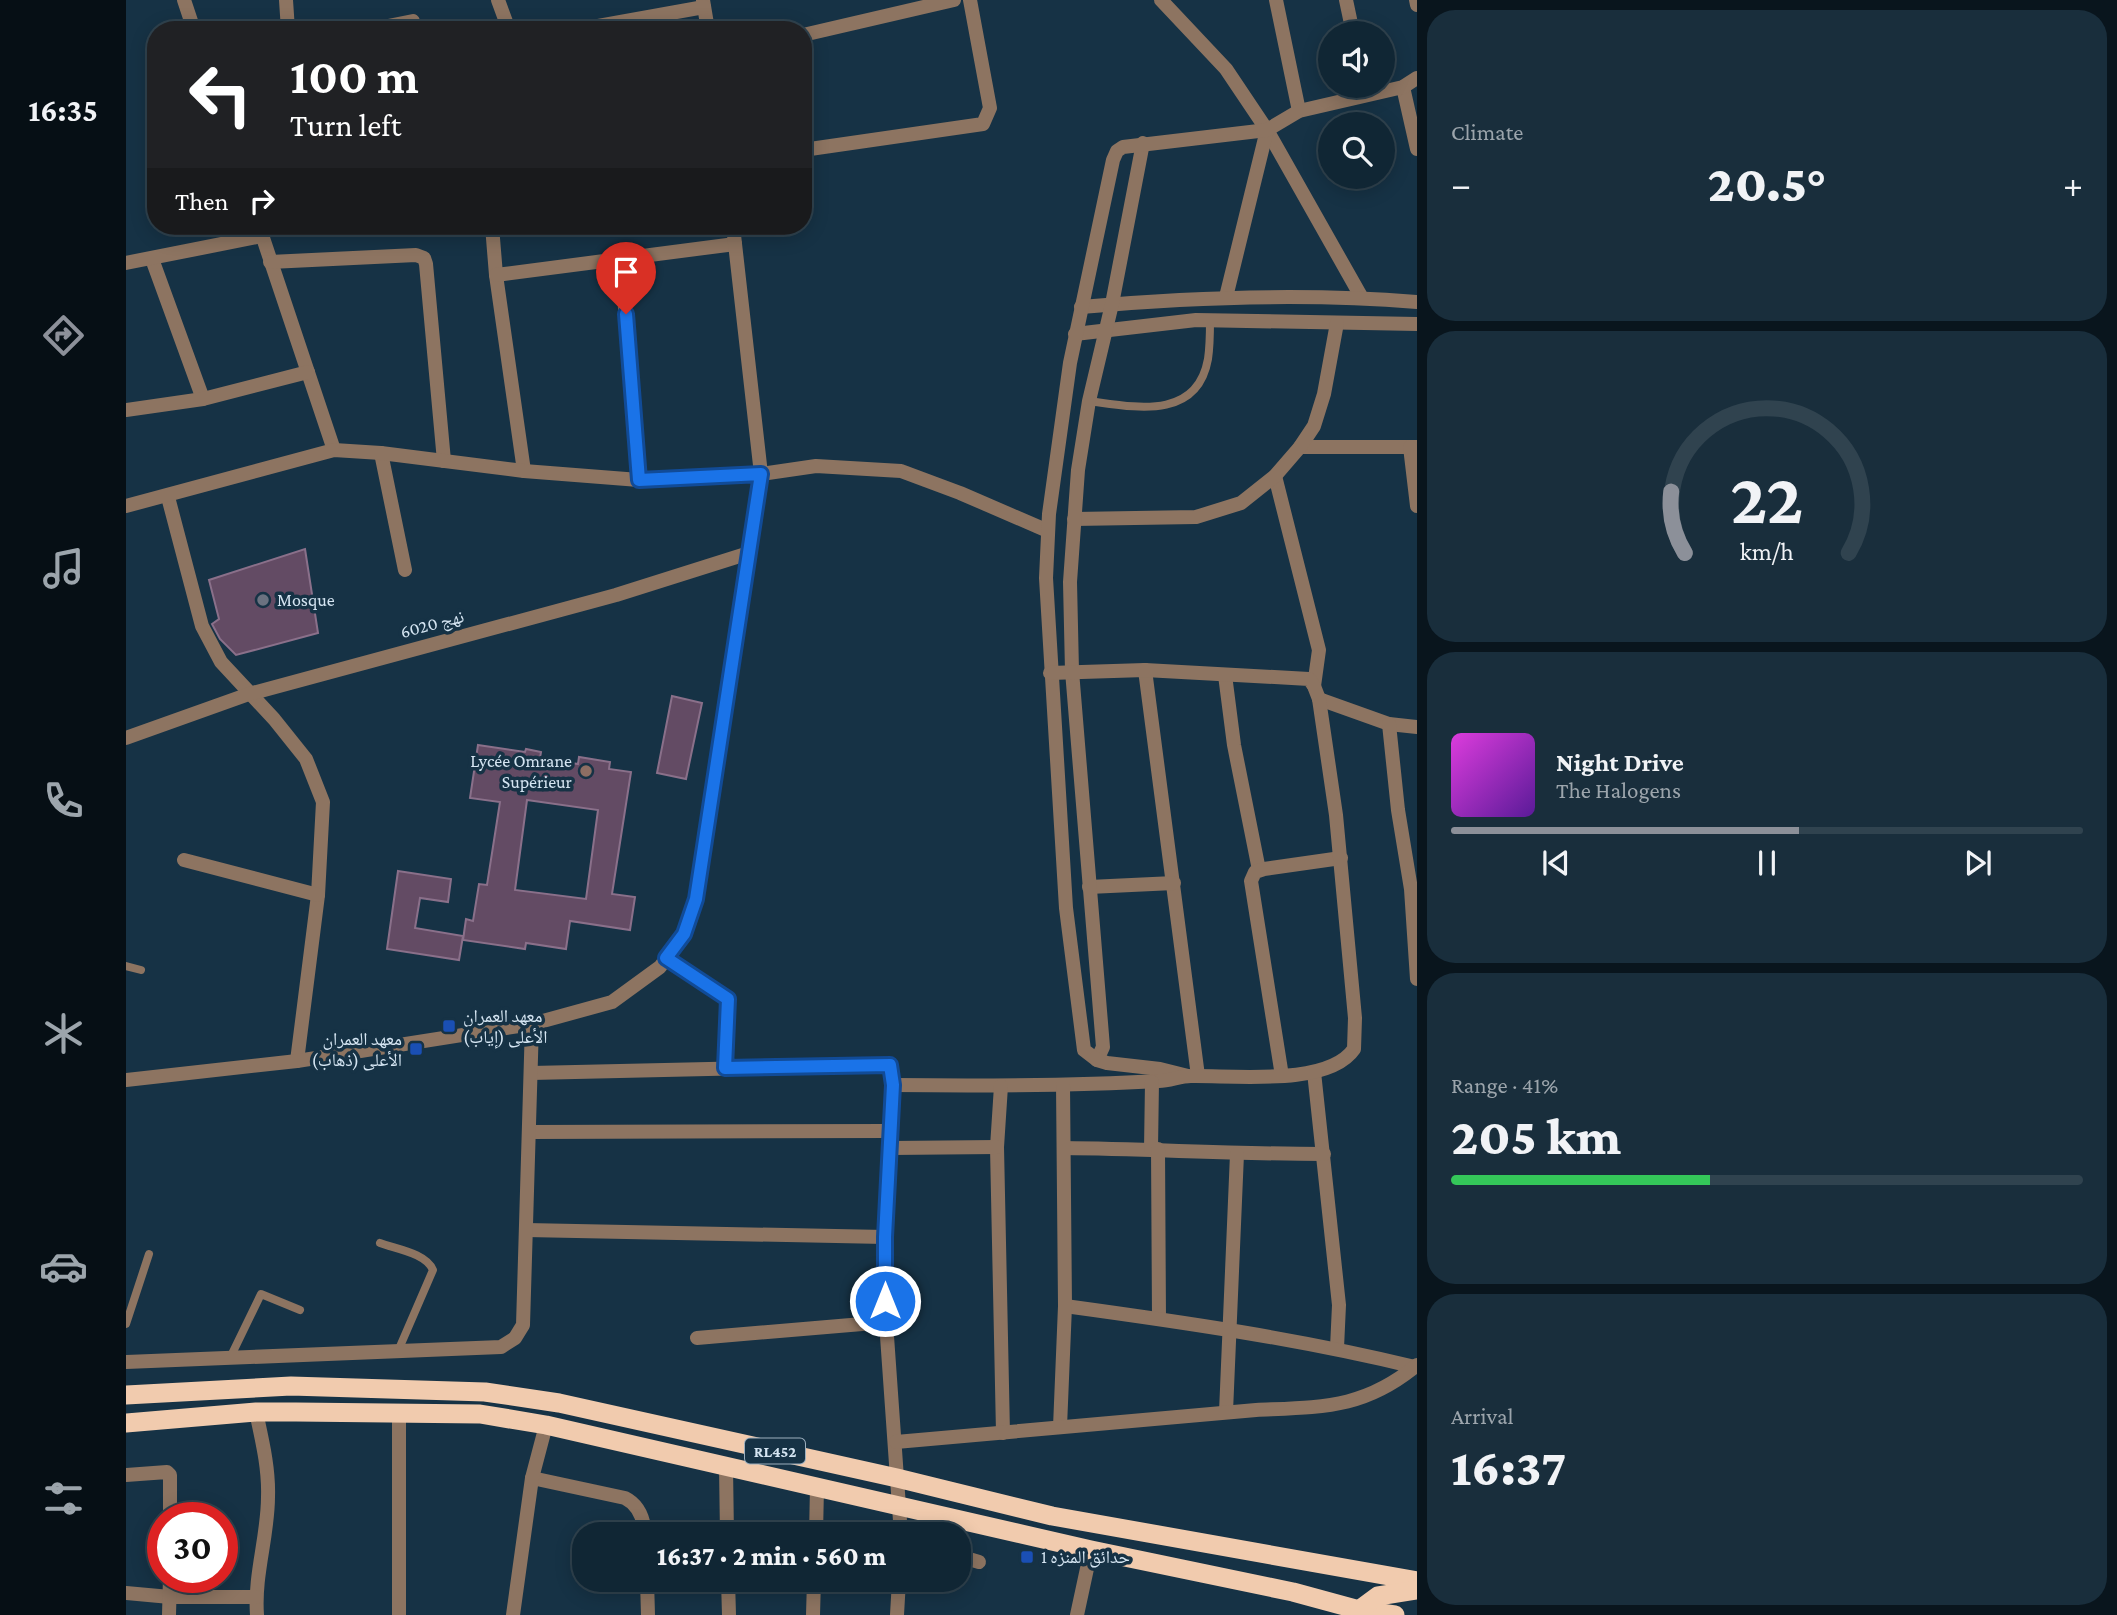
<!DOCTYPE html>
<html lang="en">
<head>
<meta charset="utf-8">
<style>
  body { margin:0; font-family:"Crimson Pro","Noto Naskh Arabic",serif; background:#192e3c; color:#f1f3f6; height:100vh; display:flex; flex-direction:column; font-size:26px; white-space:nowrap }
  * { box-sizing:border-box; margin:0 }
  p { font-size:23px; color:#9ca5ac }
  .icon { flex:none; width:38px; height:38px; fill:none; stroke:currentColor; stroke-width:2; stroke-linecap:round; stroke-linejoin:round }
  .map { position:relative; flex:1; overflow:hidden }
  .side { display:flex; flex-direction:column; gap:10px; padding:10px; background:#09151d; width:700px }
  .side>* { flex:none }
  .top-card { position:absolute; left:21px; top:21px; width:665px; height:214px; border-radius:28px; box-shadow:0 4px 18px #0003,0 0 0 2px #30434f; background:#202124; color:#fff; overflow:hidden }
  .fabs { position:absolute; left:1192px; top:21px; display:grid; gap:14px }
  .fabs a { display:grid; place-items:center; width:77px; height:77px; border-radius:50%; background:#102634; box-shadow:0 4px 18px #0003,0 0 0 2px #30434f; font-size:35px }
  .speed { position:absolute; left:21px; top:1502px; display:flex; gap:14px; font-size:35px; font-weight:700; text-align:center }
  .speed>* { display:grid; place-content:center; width:91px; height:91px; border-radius:50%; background:#102634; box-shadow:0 4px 18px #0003,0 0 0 2px #30434f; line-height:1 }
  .speed .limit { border:10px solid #d22; background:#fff; color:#111 }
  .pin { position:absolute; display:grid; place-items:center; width:60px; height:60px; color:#fff; margin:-72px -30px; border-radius:50% 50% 50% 0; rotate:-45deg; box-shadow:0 0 7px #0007 }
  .pin .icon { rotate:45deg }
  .me { position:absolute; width:77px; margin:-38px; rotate:0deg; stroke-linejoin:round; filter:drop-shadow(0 0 5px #0008) }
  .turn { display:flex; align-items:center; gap:24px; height:147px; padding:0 28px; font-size:32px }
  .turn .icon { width:91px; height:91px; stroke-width:2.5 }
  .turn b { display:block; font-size:49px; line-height:60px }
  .then { display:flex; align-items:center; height:66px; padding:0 28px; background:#0003; gap:14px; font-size:26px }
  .big { font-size:52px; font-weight:800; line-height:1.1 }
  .side .tile { flex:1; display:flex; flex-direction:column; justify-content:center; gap:10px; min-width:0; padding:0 24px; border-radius:28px; background:#192e3c }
  .side .dial { align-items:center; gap:0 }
  .dial svg { height:182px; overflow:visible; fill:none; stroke:#30434f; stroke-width:7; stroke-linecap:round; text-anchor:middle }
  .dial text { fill:#f1f3f6; stroke:none }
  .song { display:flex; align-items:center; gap:21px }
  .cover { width:84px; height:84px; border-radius:10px; background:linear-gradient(135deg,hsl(300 70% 55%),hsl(270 70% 35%)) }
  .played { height:7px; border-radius:4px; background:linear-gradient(90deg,#8c9099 55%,#30434f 55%) }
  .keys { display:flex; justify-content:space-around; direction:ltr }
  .heat { display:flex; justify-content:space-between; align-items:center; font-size:38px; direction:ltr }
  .charge { height:10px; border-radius:5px; background:linear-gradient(90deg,#34c759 41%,#30434f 0) }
  .trip { position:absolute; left:446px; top:1522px; width:399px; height:70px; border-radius:28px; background:#102634; box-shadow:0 4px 18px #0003,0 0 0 2px #30434f; font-weight:800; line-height:70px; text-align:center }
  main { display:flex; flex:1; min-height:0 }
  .tab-bar { display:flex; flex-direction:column; width:126px; justify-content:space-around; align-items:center; background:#060f15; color:#9ca5ac }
  .tab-bar .icon { width:49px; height:49px }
  .tab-bar .selected { color:#8c9099 }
  .tab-bar b { font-size:32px; color:#f1f3f6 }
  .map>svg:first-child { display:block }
  .building { fill:#634b64; stroke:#8a708a; stroke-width:2; fill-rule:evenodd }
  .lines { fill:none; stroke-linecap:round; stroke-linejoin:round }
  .service { stroke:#8d7461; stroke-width:8 }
  .minor { stroke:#8d7461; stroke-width:14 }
  .trunk { stroke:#f1cbae; stroke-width:19 }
  .route-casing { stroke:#114b97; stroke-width:18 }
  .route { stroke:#1a73e8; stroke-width:12 }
  .worship-dot { fill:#6b7280; stroke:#163245; stroke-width:2.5 }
  .education-dot { fill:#8d6e63; stroke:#163245; stroke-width:2.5 }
  .transit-dot { fill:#1a4fb4; stroke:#163245; stroke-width:2.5 }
  .labels { text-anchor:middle; stroke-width:7; stroke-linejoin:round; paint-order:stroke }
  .shield { fill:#163245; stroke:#9cafbe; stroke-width:2 }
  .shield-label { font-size:16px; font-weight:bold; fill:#d5e5f2 }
  .poi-label { font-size:18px; fill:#d5e5f2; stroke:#163245; text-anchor:start }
  .street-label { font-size:18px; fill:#d5e5f2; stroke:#163245 }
</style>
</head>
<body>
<main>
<nav class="tab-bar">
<b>16:35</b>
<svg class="icon selected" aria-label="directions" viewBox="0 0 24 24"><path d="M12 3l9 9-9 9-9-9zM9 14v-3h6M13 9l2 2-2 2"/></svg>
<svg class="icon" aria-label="music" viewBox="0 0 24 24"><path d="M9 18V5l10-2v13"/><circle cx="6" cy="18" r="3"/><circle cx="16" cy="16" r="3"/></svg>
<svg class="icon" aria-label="phone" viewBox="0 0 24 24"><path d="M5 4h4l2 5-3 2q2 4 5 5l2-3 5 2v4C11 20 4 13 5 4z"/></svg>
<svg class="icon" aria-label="climate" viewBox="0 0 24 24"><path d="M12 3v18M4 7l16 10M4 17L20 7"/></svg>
<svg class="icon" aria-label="car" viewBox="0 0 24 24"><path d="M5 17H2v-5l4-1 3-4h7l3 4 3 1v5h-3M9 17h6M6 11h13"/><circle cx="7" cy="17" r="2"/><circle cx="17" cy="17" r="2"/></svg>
<svg class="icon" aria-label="filters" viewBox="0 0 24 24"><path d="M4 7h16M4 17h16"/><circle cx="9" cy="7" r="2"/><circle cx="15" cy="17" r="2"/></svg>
</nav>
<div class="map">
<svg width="1291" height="1615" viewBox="0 0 1291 1615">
  <rect width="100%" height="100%" fill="#163245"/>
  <g class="building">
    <polygon points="179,549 192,633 110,655 94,639 86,624 93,619 83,580"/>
    <polygon points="546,696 576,703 560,779 531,773"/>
    <path d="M352 745 399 752 400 749 415 752 414 758 452 764 453 757 484 762 483 769 505 772 486 894 509 897 504 930 444 921 440 949 400 943 399 949 337 940 340 919 347 921 353 884 361 885 374 802 344 798ZM401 800 472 810 460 899 389 890Z"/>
    <polygon points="272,871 325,879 322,902 294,898 289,928 337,936 333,960 261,949"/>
  </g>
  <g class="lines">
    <g class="service">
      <path d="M963 401C1008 407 1071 421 1082 359 1084 346 1084 333 1084 320"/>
      <polyline points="540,959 602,999 599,1068"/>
      <polyline points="0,966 15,970"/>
      <path d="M254 1243C270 1249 300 1253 307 1270L272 1351"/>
      <polyline points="0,1324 23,1254"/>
      <polyline points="104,1358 135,1294 174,1310"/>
    </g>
    <g class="minor">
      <polyline points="58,0 68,30"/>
      <polyline points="160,0 162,30"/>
      <polyline points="372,0 383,30"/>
      <polyline points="577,0 582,30"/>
      <polyline points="1035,0 1100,69 1141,130 1236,298"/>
      <polyline points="1150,0 1173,111"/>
      <polyline points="1220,0 1227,33"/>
      <polyline points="1290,0 1291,5"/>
      <polyline points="242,30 287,21"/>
      <polyline points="450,30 578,7"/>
      <polyline points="677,35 828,0"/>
      <polyline points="1277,87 1291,149"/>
      <polyline points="677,150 857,124 864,108 844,0"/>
      <polyline points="133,226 208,450"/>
      <polyline points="366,226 370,275 398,471"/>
      <polyline points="26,259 77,399"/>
      <polyline points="495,259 513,480"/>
      <polyline points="144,262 290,255 298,258 300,264 318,461"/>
      <polyline points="0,263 136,236"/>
      <polyline points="370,275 609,244"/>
      <polyline points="1100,297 1141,130"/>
      <path d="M955 307C1067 297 1179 293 1291 302"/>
      <polyline points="949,334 1070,320 1291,324"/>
      <polyline points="0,410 77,399 182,372"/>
      <polyline points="1174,447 1291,447"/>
      <polyline points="1284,447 1291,506"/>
      <polyline points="255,453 279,570"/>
      <polyline points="1149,476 1193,650 1188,686"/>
      <polyline points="42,497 76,626 95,662 148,719 180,759 197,802 192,895 171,1061"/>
      <polyline points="0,506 208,450 255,453 398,471 513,480 635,474 690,466 775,471 834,493 922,531"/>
      <polyline points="948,519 1070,517 1115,503 1149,476 1174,447 1188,426 1198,394 1211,323"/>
      <polyline points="1019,670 1072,1076"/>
      <polyline points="1099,675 1108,745 1133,870"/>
      <polyline points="1193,699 1263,724 1291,727"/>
      <polyline points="1263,724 1272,810 1285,889 1291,979"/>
      <polyline points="0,738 123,694 490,595 623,553"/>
      <polyline points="58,860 192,895"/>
      <polyline points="963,887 1048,883"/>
      <polyline points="971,1060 977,1047 946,671 944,582 952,470 963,401 986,304 1017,143"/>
      <polyline points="1188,1072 1213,1305 1211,1348"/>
      <polyline points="405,1073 764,1065 767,1085 763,1131 765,1148 759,1237 760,1322 775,1535"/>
      <polyline points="1062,1076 1034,1069 981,1063 971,1060 958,1050 940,908 920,578 923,514 944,363 987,160 991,151 997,147 1141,130 1173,111 1277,87 1291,78"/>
      <polyline points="1156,1076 1125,881 1129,872 1138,869 1215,858"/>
      <polyline points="0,1080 171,1061 406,1024 486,1002 534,967 558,934 570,899 635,474 607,226"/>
      <path d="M767 1085C856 1086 945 1086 1033 1081 1044 1081 1054 1076 1065 1076 1106 1075 1202 1087 1228 1049L1229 1018 1210 815 1193 699 1188 686 1183 679 1019 670 924 673"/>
      <polyline points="875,1086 871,1147 877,1433"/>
      <polyline points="403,1132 763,1131"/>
      <polyline points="765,1148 871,1147"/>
      <path d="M938 1148C1024 1149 1111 1154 1198 1154"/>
      <polyline points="1025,1149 1026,1082"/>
      <polyline points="1032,1149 1033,1319"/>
      <polyline points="400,1230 759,1237"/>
      <path d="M939 1306C1056 1322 1174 1339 1289 1367"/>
      <polyline points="571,1338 760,1322"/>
      <polyline points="0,1362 375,1347 389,1338 397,1325 406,1024"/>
      <path d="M130 1412C136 1440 143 1468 142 1497 142 1536 128 1575 131 1615"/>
      <polyline points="273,1412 273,1615"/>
      <polyline points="1100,1412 1111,1154"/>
      <polyline points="934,1427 939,1306 937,1085"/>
      <path d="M770 1442 1130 1410C1196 1407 1238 1409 1291 1365"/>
      <polyline points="600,1467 601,1535"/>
      <polyline points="0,1475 41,1472 44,1475 44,1517"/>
      <path d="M406 1478 499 1498C513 1505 518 1519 519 1535"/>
      <polyline points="690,1535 691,1487"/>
      <polyline points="833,1556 853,1562"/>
      <polyline points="521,1580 522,1615"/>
      <polyline points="602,1580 603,1615"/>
      <polyline points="0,1593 44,1597 130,1597"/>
      <polyline points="43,1615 44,1577"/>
      <polyline points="387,1615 406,1478 420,1425"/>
      <polyline points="687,1615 688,1580"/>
      <polyline points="771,1615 773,1580"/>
      <polyline points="951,1615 965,1550"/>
    </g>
    <g class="trunk">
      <polyline points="0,1395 165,1386 359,1392 433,1403 771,1478 926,1516 1291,1581"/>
      <polyline points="0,1423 130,1412 170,1412 354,1414 420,1425 965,1550 1167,1592 1233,1610 1269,1615"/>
      <polyline points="1233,1610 1252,1596 1291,1590"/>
    </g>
  </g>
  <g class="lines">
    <g class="route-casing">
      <polyline id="route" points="500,314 513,480 635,474 570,899 558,934 540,958 602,999 599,1068 764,1065 767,1085 759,1237 759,1301"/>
    </g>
    <use href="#route" class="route"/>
  </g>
  <circle class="worship-dot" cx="137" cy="600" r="7"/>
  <circle class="education-dot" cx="460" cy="771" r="7"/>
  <g class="transit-dot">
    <rect x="316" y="1019" width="14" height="14" rx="3.5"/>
    <rect x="283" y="1042" width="14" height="14" rx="3.5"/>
    <rect x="894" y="1550" width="14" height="14" rx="3.5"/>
  </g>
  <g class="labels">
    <rect class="shield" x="619" y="1438.5" width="60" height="25" rx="5"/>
    <g class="shield-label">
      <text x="649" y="1457">RL452</text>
    </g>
    <g class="poi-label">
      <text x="151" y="606">Mosque</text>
      <text x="446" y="767" text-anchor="end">Lycée Omrane<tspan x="446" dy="21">Supérieur</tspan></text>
      <text x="337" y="1022">معهد العمران<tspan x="337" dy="21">الأعلى (إياب)</tspan></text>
      <text x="276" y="1045" text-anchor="end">معهد العمران<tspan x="276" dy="21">الأعلى (ذهاب)</tspan></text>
      <text x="915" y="1563">حدائق المنزه 1</text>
    </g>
    <g class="street-label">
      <text transform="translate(306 624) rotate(-15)" y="6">نهج 6020</text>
    </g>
  </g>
</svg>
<div class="fabs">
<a><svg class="icon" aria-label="sound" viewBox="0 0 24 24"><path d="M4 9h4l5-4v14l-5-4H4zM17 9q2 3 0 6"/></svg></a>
<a><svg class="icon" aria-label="search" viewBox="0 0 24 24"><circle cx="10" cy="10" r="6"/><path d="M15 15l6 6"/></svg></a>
</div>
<div class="speed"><div class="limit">30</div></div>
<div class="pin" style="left:500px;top:314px;background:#d93025"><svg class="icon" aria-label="arrive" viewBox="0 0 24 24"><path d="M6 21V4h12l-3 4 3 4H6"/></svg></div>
<svg class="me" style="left:759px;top:1301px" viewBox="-20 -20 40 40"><circle r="17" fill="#1a73e8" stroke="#fff" stroke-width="3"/><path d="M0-11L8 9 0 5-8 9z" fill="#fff"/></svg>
<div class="trip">16:37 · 2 min · 560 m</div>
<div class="top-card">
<div class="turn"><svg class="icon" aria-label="left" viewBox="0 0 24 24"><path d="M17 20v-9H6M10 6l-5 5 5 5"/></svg><div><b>100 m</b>Turn left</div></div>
<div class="then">Then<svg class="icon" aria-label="right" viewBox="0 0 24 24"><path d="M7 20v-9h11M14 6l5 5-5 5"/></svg></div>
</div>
</div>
<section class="side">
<div class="tile"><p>Climate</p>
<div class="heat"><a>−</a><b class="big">20.5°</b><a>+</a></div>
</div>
<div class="tile dial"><svg viewBox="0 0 100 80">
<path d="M14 69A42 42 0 1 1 86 69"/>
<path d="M14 69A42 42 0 0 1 8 42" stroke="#8c9099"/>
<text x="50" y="56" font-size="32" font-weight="700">22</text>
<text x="50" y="72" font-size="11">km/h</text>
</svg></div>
<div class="tile">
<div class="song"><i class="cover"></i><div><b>Night Drive</b><p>The Halogens</p></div></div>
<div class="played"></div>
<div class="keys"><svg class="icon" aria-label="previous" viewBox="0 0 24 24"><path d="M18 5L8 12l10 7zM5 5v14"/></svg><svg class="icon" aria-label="pause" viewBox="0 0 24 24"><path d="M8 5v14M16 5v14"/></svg><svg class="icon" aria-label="next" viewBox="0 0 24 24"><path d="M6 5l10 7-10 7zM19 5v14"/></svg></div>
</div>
<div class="tile"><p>Range · 41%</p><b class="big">205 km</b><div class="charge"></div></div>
<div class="tile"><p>Arrival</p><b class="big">16:37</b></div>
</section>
</main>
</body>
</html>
